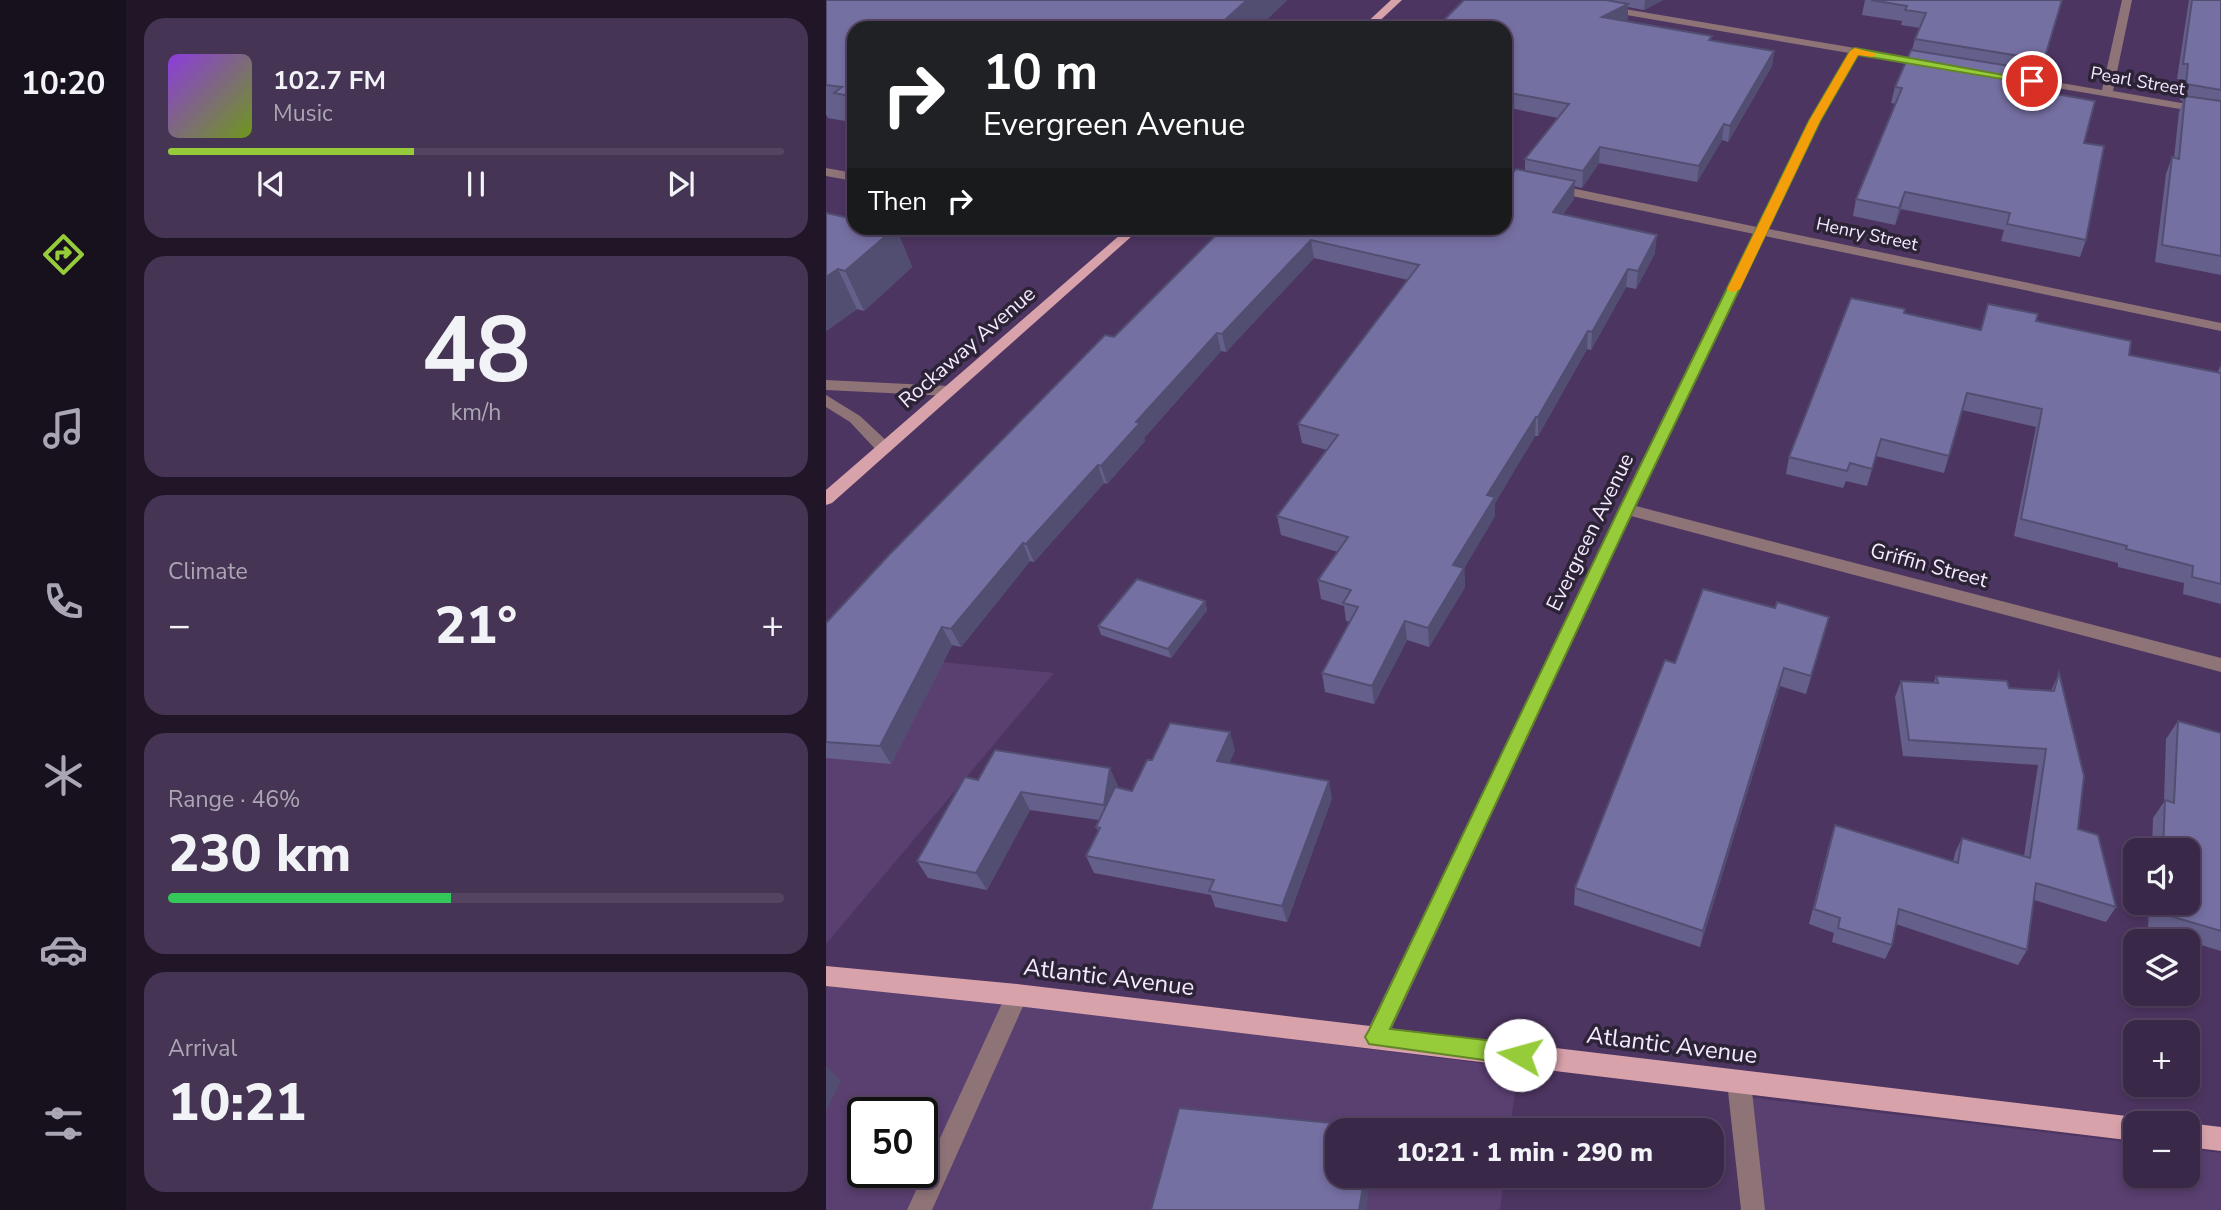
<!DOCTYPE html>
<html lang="en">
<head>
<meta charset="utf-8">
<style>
  body { margin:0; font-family:"Nunito Sans",sans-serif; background:#453453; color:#f1f3f6; height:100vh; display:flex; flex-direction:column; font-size:26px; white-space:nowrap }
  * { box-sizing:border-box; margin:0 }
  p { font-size:23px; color:#aba6b4 }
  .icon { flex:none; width:38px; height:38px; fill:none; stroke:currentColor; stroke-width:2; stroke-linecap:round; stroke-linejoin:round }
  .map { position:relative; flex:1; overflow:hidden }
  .side { display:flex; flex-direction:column; gap:18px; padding:18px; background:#201628; width:700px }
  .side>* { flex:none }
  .banner { position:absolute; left:21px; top:21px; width:665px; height:214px; border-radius:21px; box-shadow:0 4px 10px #0003,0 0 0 2px #544461; background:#202124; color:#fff; overflow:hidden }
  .controls { position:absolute; left:1297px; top:838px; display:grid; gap:14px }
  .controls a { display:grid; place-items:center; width:77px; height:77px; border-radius:14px; background:#3a2849; box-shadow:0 4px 10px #0003,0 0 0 2px #544461; font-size:35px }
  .speed { position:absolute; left:21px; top:1097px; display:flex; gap:14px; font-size:35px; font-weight:700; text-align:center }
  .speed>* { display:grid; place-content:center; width:91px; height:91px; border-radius:50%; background:#3a2849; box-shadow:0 4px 10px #0003,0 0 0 2px #544461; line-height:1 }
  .speed .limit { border:4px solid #111; border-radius:10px; background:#fff; color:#111 }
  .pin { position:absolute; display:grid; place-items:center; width:60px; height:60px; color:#fff; margin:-30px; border:4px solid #fff; border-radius:50%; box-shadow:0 2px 7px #0007 }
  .me { position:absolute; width:77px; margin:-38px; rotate:277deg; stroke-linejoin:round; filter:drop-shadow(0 0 5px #0008) }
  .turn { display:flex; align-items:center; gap:24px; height:147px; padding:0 21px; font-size:32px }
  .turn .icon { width:91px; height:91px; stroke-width:2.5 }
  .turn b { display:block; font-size:49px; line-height:60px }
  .then { display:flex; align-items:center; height:66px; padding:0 21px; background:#0003; gap:14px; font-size:26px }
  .big { font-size:52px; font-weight:800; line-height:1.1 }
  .side .widget { flex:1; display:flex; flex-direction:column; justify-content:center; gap:10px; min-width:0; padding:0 24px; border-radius:21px; background:#453453 }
  .side .dial { align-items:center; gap:0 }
  .dial b { font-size:91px; line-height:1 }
  .song { display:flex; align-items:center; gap:21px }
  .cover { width:84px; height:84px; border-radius:10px; background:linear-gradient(135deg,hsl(270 70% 55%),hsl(80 70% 35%)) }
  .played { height:7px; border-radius:4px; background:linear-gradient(90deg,#96cc3a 40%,#544461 40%) }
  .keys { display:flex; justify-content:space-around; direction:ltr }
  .heat { display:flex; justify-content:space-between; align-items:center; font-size:38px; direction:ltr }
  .charge { height:10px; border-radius:5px; background:linear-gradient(90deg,#34c759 46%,#544461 0) }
  .trip { position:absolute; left:499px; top:1118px; width:399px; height:70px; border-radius:21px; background:#3a2849; box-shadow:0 4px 10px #0003,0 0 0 2px #544461; font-weight:800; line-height:70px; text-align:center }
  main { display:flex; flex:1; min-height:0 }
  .menu { display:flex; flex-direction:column; width:126px; justify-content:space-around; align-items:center; background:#17101d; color:#aba6b4 }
  .menu .icon { width:49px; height:49px }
  .menu .on { color:#96cc3a }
  .menu b { font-size:32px; color:#f1f3f6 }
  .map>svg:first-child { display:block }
  .built { fill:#5a3f71; fill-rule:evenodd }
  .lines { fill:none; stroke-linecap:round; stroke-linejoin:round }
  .minor { fill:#8e7377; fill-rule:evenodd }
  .major { fill:#d8a2ab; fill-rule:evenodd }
  .wall { fill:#65608b }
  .shaded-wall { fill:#524e71 }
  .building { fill:#7570a2; stroke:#524e71; stroke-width:2 }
  .route { fill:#96cc3a; stroke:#628526; stroke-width:2 }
  .slow { fill:#f59e0b }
  .labels { text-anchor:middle; stroke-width:7; stroke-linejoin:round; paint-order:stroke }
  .far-street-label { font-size:18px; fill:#f4e9ff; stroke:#2d2337 }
  .street-label { font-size:21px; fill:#f4e9ff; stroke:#2d2337 }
  .near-street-label { font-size:24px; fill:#f4e9ff; stroke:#2d2337 }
</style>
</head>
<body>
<main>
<nav class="menu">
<b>10:20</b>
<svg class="icon on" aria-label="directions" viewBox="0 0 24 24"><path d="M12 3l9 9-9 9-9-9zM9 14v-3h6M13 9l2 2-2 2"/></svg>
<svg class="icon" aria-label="music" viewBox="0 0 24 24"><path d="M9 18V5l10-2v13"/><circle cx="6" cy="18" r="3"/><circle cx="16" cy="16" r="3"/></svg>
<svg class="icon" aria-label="phone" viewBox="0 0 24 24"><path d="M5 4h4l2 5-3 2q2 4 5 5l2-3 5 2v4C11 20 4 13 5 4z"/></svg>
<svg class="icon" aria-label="climate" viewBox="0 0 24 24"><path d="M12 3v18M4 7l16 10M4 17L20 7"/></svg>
<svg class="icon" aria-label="car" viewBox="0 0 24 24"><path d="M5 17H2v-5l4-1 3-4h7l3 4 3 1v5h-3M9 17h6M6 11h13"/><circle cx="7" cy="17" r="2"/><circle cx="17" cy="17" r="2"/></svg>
<svg class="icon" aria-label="filters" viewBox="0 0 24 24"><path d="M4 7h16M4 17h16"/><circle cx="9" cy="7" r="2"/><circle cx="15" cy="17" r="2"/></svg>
</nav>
<section class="side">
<div class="widget">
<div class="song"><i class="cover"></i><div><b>102.7 FM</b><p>Music</p></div></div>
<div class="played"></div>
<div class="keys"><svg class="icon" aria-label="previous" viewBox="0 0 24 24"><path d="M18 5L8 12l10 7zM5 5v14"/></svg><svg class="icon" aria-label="pause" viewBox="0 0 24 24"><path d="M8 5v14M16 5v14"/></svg><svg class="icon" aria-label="next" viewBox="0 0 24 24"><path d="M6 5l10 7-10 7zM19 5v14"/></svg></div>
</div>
<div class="widget dial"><b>48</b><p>km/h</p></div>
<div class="widget"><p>Climate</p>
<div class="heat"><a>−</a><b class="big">21°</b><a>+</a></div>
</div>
<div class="widget"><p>Range · 46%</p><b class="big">230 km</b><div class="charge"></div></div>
<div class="widget"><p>Arrival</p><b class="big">10:21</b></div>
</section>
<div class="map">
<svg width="1395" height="1210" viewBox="0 0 1395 1210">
  <rect width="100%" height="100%" fill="#4d3561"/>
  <g class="built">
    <polygon points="0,651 228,673 0,944"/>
    <path d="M0 980 692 1068 684 1130H511V1176H678L674 1210H0ZM37 1113H96V1172H37Z"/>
    <polygon points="904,1095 1309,1143 1309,1176 1362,1176 1362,1149 1395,1153 1395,1210 917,1210"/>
  </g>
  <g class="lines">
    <g class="minor">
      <polygon points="1296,0 1306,0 1287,91 1395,110 1395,116 1184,80 1182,78 1188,75 1276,90"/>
      <polygon points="781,6 1106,61 1106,65 1102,66 1032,54 995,121 943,229 1395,323 1395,331 939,236 810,506 1395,658 1395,672 805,516 558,1045 550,1048 542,1045 539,1037 542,1029 928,234 679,182 679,174 931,227 983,121 1023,53 777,11 776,9"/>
      <polygon points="0,168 28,173 28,181 0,176"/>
      <polygon points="0,380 123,386 130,391 123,396 0,390"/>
      <polygon points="0,395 34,416 64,444 66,448 64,452 52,452 24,422 0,407"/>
      <polygon points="191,984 199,988 202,995 106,1210 81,1210 183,988"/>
      <polygon points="913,1070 921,1074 925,1082 939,1210 915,1210 901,1082 905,1074"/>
    </g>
    <g class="major">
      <polygon points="565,0 576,0 546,28 535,28"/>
      <polygon points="302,228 315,228 6,503 0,505 0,490"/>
      <polygon points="0,966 191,984 1309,1117 1319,1124 1309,1124 1309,1141 191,1006 0,986"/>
      <polygon points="1362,1123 1395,1127 1395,1151 1362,1147"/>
    </g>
  </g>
  <g class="wall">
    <polygon points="0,0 461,0 432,28 28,28 28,130 23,129 19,121 2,118 0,114"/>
    <polygon points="638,0 837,0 818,10 802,7 802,19 797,21 886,40 948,51 946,66 902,142 896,140 871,182 773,163 756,188 748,186 748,199 737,214 829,253 810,289 800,287 765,350 761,349 712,436 709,436 669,503 669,516 638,568 639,587 603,647 581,640 548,704 499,692 496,673 524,622 520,621 518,606 495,599 492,580 512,552 455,535 451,516 501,450 476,443 472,424 582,280 488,258 400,352 395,351 318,438 319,441 281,484 278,483 208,562 204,561 135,647 126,645 65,764 0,758 0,623 397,228 679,228 699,171 699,159 732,118 679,107 679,28"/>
    <polygon points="1039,0 1236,0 1208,91 1258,143 1260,240 1254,257 1175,241 1178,230 1075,209 1069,225 1027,216 1030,199 1070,104 1065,103 1069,87 1086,50 1089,39 1094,28 1075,25 1076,21 1036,15"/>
    <polygon points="1363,0 1395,0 1395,275 1329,262 1340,174 1346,157 1348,158 1353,112 1357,101 1354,100 1356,80 1351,79"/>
    <polygon points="0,213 28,228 70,228 86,267 38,311 31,309 0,331"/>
    <polygon points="1162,304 1303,355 1391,373 1395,365 1395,604 1357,594 1358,583 1292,567 1292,563 1188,536 1210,427 1136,410 1118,473 1050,456 1041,486 1020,481 1017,488 960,474 963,457 1078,313 1154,330"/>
    <polygon points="379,601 381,610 345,658 275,635 272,626"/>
    <polygon points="949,608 1003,617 980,694 954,686 874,947 748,905 749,888 849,663"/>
    <polygon points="1233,673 1252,829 1290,907 1280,922 1208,900 1201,950 1192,965 1070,924 1066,945 1059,959 1006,942 1008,933 983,924 1004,841 1009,825 1127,862 1129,853 1136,838 1198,856 1212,765 1077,756 1069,697 1075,681 1108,682 1110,676 1183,688 1225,691"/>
    <polygon points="1352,721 1395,733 1395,951 1322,929 1323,903 1362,903 1362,850 1326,850 1327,818 1338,802 1340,739"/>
    <polygon points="409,750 403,763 506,798 461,922 389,907 385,895 268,873 260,856 272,831 270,827 273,820 204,810 161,890 102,878 91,861 152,780 292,786 291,788 306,791 326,760"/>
  </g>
  <g class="shaded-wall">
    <polygon points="421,0 461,0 432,28 390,28"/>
    <polygon points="819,0 837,0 818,10"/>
    <polygon points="802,4 802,19 776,32 776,17"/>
    <polygon points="948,51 946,66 902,142 904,126"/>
    <polygon points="898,124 896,140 871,182 873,166"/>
    <polygon points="774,147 773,163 756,188 757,171"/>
    <polygon points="749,181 748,199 726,230 727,212"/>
    <polygon points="1079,192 1075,209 1069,225 1073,208"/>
    <polygon points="69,228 70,228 86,267 38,311 19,271"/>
    <polygon points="831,235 829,253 810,289 812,271"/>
    <polygon points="485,240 488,258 400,352 396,334"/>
    <polygon points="12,269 31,309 0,331 0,277"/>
    <polygon points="802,269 800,287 765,350 766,332"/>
    <polygon points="762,331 761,349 712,436 712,417"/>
    <polygon points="391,333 395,351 318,438 319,441 281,484 275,466 310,422"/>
    <polygon points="710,417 709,436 669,503 669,516 629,584 627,565 661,495"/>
    <polygon points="272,465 278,483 208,562 200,544"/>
    <polygon points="197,543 204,561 135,647 125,629"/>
    <polygon points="638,568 639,587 603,647 602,628"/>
    <polygon points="379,601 381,610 345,658 342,649"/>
    <polygon points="579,621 581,640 548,704 546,686"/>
    <polygon points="116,627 126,645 65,764 54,746"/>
    <polygon points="958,668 954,686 874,947 877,931"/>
    <polygon points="404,732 409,750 397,779 391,761"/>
    <polygon points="284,768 292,786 286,822 278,805"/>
    <polygon points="503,781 506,798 461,922 456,906"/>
    <polygon points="195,792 204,810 161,890 150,873"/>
    <polygon points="0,1066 15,1081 0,1111"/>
    <polygon points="539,1176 545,1176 540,1210 533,1210"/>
  </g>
  <g class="building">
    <polygon points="0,0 421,0 390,28 28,28 28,97 8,93 16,87 0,85"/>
    <polygon points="638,0 780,0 802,4 776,17 886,36 883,40 948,51 904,126 898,124 873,166 774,147 757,171 699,159 743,104 679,92 679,28 610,28"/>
    <polygon points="1045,0 1236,0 1218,60 1089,39 1100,13 1079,10 1081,6"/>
    <polygon points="1366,0 1395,0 1395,90 1360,84 1362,64 1357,64"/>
    <polygon points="1085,50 1214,71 1208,90 1269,101 1258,143 1278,146 1260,240 1181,224 1184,213 1079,192 1073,208 1030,199 1076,88 1069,87"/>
    <polygon points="1359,96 1395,101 1395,256 1336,245 1346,157 1353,159"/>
    <polygon points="690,169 749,181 727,212 831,235 812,271 802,269 766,332 762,331 712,417 710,417 661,495 669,497 627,565 638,568 602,628 579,621 546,686 496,673 532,607 517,603 525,590 492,580 522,537 451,516 512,435 472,424 593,265 485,240 396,334 391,333 310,422 314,423 275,466 272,465 200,544 197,543 125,629 116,627 54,746 0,742 0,623 63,555 279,335 288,337 397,228 679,228 679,183"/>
    <polygon points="0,213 28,219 28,228 69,228 19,271 12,269 0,277"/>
    <polygon points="1025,298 1079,309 1078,313 1155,330 1162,304 1212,314 1210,321 1305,341 1303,355 1395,373 1395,584 1366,577 1367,566 1300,549 1301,546 1195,519 1216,409 1141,393 1123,456 1055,439 1046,469 1024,463 1021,471 963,457"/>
    <polygon points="311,579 379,601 342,649 272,626"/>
    <polygon points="877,589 949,608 951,602 1003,617 985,676 958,668 877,931 749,888 839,660 849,663"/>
    <polygon points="1233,673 1258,776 1252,829 1272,835 1290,907 1210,883 1201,950 1073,909 1066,945 1012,928 1014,918 988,909 1009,825 1132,863 1136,838 1204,858 1220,749 1083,740 1075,681 1112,683 1110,676 1181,681 1183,688 1228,691"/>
    <polygon points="1352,721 1395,733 1395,931 1334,913 1334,903 1362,903 1362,850 1337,850 1339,800 1348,803"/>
    <polygon points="344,723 404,732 391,761 503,781 456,906 383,891 388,880 260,856 274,828 270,827 289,787 306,791 321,760 326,760"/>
    <polygon points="169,750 284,768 278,805 195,792 150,873 91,861 139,777 152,780"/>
    <polygon points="353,1108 547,1127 546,1130 511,1130 511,1176 539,1176 533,1210 325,1210"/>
  </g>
  <polygon class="route" points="1029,48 1211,81 1206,84 1032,55 994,121 808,509 564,1029 694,1044 702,1047 705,1055 702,1062 694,1065 543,1044 539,1037 543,1030 793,509 983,121 1024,51"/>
  <polygon class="slow" points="1029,48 1051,54 1046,57 1032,55 994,121 914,289 908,292 903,291 901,289 983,121 1024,51"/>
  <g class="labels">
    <g class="far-street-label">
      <text transform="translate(1312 81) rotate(10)" y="6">Pearl Street</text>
      <text transform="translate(1041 234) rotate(12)" y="6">Henry Street</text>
    </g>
    <g class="street-label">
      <text transform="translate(141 347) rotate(-41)" y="7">Rockaway Avenue</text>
      <text transform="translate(764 532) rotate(-64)" y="7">Evergreen Avenue</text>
      <text transform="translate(1103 565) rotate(15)" y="7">Griffin Street</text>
    </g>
    <g class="near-street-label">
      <text transform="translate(283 977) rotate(7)" y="8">Atlantic Avenue</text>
      <text transform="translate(846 1045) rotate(7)" y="8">Atlantic Avenue</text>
    </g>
  </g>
</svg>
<div class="controls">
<a><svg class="icon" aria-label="sound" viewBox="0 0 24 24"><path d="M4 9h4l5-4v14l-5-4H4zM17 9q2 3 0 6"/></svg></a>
<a><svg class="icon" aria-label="layers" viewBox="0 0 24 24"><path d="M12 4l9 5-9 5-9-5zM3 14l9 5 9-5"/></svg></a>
<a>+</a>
<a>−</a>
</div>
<div class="speed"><div class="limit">50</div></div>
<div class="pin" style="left:1206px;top:81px;background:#d93025"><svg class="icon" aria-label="arrive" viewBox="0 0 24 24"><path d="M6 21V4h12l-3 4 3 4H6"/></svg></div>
<svg class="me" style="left:694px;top:1055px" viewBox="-20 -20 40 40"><circle r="19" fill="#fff"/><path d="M0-13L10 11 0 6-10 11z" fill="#96cc3a"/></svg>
<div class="trip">10:21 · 1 min · 290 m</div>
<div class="banner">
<div class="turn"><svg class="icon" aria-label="right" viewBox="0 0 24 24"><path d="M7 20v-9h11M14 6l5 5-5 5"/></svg><div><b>10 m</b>Evergreen Avenue</div></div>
<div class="then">Then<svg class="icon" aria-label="right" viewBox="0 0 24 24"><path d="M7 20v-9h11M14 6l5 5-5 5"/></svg></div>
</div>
</div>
</main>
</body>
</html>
